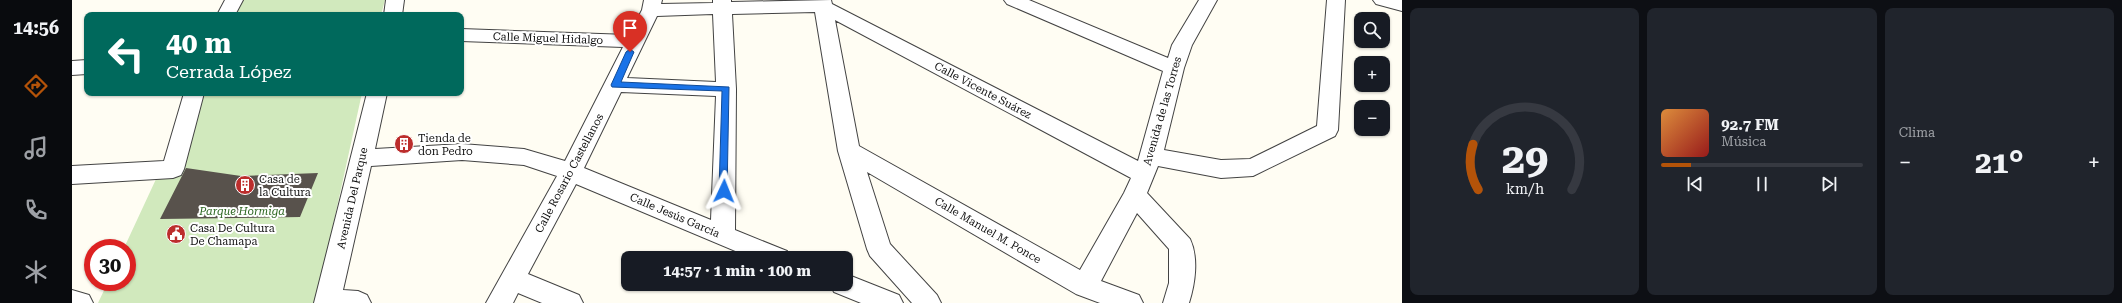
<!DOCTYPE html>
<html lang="es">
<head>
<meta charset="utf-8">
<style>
  body { margin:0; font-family:"Roboto Serif",serif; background:#20242c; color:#f1f3f6; height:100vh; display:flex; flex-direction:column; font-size:15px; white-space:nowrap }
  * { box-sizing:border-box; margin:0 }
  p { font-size:13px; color:#9ea1a6 }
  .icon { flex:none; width:22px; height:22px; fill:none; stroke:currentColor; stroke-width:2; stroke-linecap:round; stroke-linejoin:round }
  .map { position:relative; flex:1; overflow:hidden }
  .drawer { display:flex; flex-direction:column; gap:8px; padding:8px; background:#0d0f14; width:720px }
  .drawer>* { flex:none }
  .top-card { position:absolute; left:12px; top:12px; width:380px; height:84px; border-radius:8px; box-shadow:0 1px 3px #0004; background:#00695c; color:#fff; overflow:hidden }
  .controls { position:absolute; left:1282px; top:12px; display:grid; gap:8px }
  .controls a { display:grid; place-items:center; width:36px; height:36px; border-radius:8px; background:#171b24; box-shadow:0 1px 3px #0004; font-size:20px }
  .speed { position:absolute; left:12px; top:239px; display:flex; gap:8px; font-size:20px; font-weight:700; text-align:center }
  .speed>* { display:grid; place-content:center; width:52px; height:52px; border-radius:50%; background:#171b24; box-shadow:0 1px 3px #0004; line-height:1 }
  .speed .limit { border:6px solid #d22; background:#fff; color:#111 }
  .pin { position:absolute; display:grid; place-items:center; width:34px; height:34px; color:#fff; margin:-41px -17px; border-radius:50% 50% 50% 0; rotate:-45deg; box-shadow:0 0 4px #0007 }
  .pin .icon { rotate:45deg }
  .me { position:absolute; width:44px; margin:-22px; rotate:2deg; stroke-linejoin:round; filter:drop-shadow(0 0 3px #0008) }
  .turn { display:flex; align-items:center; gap:14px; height:84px; padding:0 16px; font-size:18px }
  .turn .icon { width:52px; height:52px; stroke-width:2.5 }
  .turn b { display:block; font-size:28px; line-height:34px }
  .big { font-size:30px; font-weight:700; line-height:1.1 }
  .drawer .tile { flex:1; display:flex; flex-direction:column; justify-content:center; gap:6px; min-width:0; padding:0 14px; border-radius:8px; background:#20242c }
  .drawer .dial { align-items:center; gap:0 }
  .dial svg { height:104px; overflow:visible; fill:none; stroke:#363941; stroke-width:7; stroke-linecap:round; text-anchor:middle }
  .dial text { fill:#f1f3f6; stroke:none }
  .song { display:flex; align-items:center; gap:12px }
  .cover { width:48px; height:48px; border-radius:6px; background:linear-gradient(135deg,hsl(30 70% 55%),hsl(0 70% 35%)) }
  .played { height:4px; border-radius:2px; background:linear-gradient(90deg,#b45309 15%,#363941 15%) }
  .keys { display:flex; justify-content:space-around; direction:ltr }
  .heat { display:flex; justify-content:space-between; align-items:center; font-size:22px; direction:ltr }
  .drawer .tiles { flex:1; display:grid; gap:8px; grid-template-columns:repeat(3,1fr) }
  .trip { position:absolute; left:549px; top:251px; width:232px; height:40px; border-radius:8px; background:#171b24; box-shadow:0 1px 3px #0004; font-weight:700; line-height:40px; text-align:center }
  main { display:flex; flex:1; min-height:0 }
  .tabs { display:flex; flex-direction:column; width:72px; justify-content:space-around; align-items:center; background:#090b0e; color:#9ea1a6 }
  .tabs .icon { width:28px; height:28px }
  .tabs .selected { color:#b45309 }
  .tabs b { font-size:18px; color:#f1f3f6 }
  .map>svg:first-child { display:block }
  .green { fill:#d1e9bd }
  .building { fill:#58524c }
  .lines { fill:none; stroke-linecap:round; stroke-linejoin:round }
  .minor-casing { stroke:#434343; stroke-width:2 }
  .minor { fill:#fff; fill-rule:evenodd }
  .route { fill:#1a73e8; stroke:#114b97 }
  .labels { text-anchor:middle; stroke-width:4; stroke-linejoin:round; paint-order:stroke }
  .street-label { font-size:11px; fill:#101010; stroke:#fff }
  .poi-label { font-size:11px; fill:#101010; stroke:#fff; text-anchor:start }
  .park-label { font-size:11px; font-style:italic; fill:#2c6621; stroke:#fff }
</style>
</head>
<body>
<main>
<nav class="tabs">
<b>14:56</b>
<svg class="icon selected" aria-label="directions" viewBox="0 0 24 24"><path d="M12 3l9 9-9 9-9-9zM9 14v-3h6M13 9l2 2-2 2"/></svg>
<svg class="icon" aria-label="music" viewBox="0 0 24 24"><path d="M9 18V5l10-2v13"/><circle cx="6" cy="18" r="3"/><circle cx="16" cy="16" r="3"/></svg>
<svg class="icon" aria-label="phone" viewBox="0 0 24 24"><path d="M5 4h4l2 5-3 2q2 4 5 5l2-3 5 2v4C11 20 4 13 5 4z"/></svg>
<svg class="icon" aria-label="climate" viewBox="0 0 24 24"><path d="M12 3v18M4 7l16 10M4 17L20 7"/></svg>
</nav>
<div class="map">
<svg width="1330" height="303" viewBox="0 0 1330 303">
  <rect width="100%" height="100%" fill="#fffdf3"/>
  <g class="green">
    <polygon points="167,0 313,0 309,15 160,15"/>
    <polygon points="124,93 290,93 244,303 26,303 36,282 55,282 55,248 52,248"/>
  </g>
  <polygon class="building" points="114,168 169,176 246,173 228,217 88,219"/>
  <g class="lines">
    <g class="minor-casing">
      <g id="minor">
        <polygon points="153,0 171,0 163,15 145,15"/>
        <polygon points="314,0 332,0 330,15 312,15"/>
        <path d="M572 0H590L589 4 641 3V0H659V2L759 0 760 4 1066 161 1091 71 935 4 932 0H957L1096 58 1100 45 1127 0H1145L1120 45 1112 68 1092 150 1149 160 1178 159 1245 126 1255 0H1273L1266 130 1263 136 1181 176 1149 178 1086 166 1075 193 1118 239C1127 258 1123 284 1117 303H1091L1097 283V249L1065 213 1029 281 1067 295 1071 303H1028L1004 294 795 172 818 244 865 295 869 303H840L798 256 795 249 766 151 743 12 660 14 664 89 663 230 715 251 718 258H680L504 184 456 274 507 295 511 303H470L446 293 441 303H414L485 176 452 165 390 160 299 166 271 290 286 291 295 295 299 303H242L295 93H315L303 149 390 144 452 149 493 161 551 47 389 41V29L557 35 570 10ZM641 14 644 82 555 78 585 16ZM763 20 1059 178 1052 193 1008 270 787 146ZM549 92 644 96 639 220 512 168Z"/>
        <polygon points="1301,0 1330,0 1330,11 1304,4"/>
        <polygon points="15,60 15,74 0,75 0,61"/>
        <polygon points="112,93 132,93 112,169 109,175 101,178 0,184 0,166 92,161"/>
        <polygon points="774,274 827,295 831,303 789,303 762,292 758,284 774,284"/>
        <polygon points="0,290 17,295 21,303 0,303"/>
      </g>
    </g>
    <use href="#minor" class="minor"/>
  </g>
  <polygon class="route" points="558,49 562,52 549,82 657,87 655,194 648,194 647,191 650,91 540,87 539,85 554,52"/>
  <defs>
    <g id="building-disc" transform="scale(1)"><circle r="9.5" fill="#bc2d2c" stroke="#fff"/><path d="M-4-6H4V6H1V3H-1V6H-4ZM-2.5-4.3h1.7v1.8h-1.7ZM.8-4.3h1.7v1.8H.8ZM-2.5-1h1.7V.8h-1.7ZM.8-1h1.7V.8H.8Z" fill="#fff"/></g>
    <g id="civic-disc" transform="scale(1)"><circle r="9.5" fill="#bc2d2c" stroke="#fff"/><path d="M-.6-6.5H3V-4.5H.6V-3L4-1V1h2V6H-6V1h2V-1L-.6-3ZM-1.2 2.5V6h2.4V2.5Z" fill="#fff"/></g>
  </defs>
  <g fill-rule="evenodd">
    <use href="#building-disc" x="332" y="144"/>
    <use href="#building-disc" x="173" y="185"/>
    <use href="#civic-disc" x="104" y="234"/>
  </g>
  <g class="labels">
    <g class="street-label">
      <text transform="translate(476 38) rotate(2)" y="4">Calle Miguel Hidalgo</text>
      <text transform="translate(911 90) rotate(28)" y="4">Calle Vicente Suárez</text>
      <text transform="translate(1090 111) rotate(-74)" y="4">Avenida de las Torres</text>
      <text transform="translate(497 173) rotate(-62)" y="4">Calle Rosario Castellanos</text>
      <text transform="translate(280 198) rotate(-77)" y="4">Avenida Del Parque</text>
      <text transform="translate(603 215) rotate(23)" y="4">Calle Jesús García</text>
      <text transform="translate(916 230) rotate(30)" y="4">Calle Manuel M. Ponce</text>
    </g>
    <g class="poi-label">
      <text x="346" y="142">Tienda de<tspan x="346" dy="13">don Pedro</tspan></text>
      <text x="187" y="183">Casa de<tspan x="187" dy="13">la Cultura</tspan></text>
      <text x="118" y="232">Casa De Cultura<tspan x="118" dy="13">De Chamapa</tspan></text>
    </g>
    <g class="park-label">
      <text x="170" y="215">Parque Hormiga</text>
    </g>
  </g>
</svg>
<div class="controls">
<a><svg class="icon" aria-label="search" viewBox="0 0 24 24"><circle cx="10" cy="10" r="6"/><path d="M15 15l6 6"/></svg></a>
<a>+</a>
<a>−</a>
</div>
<div class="speed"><div class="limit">30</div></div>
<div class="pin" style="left:558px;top:52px;background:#d93025"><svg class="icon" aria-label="arrive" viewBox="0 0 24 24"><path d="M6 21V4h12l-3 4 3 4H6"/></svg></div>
<svg class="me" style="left:652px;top:191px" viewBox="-20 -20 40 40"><path d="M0-17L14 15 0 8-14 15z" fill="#1a73e8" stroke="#fff" stroke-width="4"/></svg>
<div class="trip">14:57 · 1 min · 100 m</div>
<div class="top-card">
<div class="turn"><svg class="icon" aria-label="left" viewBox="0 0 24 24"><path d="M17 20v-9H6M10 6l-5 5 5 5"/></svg><div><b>40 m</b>Cerrada López</div></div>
</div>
</div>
<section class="drawer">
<div class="tiles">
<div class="tile dial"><svg viewBox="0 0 100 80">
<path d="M14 69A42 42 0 1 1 86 69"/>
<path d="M14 69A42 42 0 0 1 10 34" stroke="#b45309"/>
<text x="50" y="56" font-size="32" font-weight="700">29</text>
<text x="50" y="72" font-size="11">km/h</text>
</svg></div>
<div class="tile">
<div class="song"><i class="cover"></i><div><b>92.7 FM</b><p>Música</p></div></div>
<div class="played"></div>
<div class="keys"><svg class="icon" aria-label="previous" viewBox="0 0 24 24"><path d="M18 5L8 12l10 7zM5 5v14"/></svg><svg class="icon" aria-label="pause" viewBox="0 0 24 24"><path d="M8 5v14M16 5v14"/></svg><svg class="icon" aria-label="next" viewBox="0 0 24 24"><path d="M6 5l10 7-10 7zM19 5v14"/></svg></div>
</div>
<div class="tile"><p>Clima</p>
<div class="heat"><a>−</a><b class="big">21°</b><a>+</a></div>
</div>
</div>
</section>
</main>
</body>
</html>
